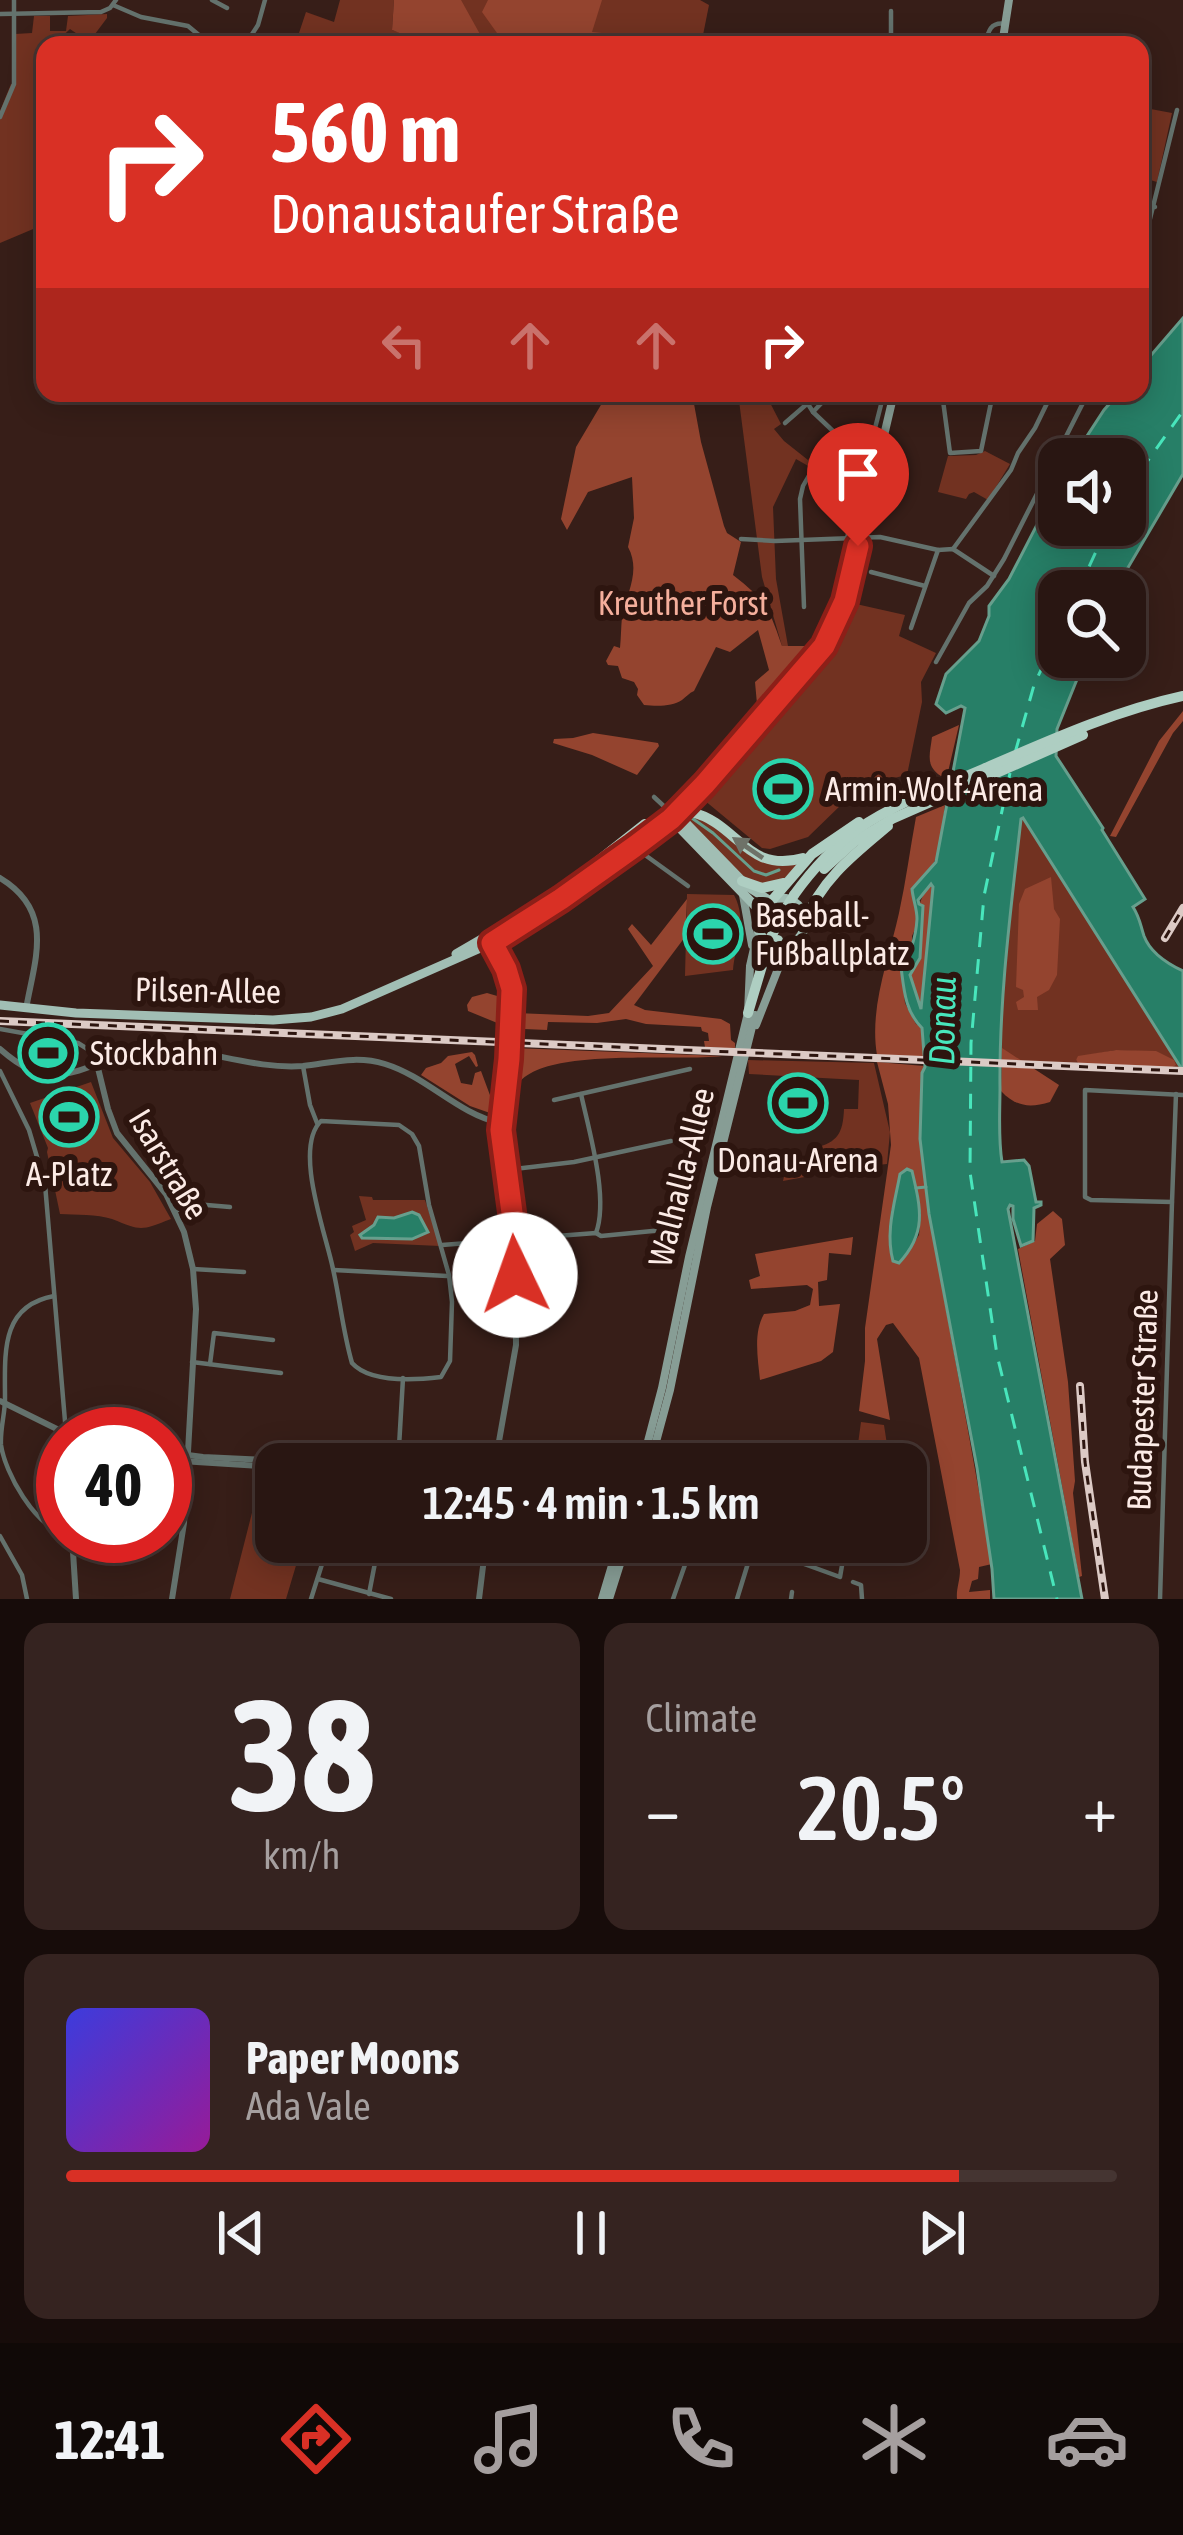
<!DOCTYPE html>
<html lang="en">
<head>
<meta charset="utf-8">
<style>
  body { margin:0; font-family:"Asap Condensed",sans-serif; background:#352320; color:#f1f3f6; height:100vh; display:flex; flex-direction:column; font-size:45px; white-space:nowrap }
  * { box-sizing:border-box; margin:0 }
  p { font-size:39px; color:#a59f9f }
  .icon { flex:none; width:66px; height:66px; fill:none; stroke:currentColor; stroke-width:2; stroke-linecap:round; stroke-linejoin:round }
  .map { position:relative; height:1599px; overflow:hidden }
  .side { display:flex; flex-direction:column; gap:24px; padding:24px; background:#170c0a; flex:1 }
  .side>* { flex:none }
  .banner { position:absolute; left:36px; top:36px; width:1113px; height:366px; border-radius:24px; box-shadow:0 6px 30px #0003,0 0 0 3px #453532; background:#d93025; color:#fff; overflow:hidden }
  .tools { position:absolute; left:1038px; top:438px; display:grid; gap:24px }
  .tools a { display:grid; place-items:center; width:108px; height:108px; border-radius:24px; background:#291612; box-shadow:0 6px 30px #0003,0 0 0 3px #453532; font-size:60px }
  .speed { position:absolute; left:36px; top:1407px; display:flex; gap:24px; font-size:60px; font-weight:700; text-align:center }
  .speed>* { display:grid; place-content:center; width:156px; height:156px; border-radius:50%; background:#291612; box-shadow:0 6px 30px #0003,0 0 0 3px #453532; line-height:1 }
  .speed .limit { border:18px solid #d22; background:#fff; color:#111 }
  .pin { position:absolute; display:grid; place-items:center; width:102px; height:102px; color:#fff; margin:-123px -51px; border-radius:50% 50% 50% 0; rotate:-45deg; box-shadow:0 0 12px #0007 }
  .pin .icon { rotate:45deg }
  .me { position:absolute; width:132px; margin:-66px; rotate:357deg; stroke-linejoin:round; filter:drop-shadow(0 0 9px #0008) }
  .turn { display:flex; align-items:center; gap:42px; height:252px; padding:0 36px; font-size:54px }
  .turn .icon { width:156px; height:156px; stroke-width:2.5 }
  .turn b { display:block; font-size:84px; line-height:102px }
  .lanes { display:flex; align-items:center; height:114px; padding:0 36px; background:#0003; justify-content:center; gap:60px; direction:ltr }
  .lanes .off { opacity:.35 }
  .big { font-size:90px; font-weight:600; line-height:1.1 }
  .side .widget { flex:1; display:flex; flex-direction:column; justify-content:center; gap:18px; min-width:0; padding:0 42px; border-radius:24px; background:#352320 }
  .side .dial { align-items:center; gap:0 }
  .dial b { font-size:156px; line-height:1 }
  .song { display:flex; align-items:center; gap:36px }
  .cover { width:144px; height:144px; border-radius:18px; background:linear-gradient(135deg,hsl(240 70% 55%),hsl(300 70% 35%)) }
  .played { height:12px; border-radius:6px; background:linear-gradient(90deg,#d93025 85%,#453532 85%) }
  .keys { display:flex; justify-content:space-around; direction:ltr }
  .heat { display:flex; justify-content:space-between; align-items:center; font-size:66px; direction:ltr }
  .side .tiles { flex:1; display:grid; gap:24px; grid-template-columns:1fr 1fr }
  .widget:last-child { grid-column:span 2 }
  .trip { position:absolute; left:255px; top:1443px; width:672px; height:120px; border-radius:24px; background:#291612; box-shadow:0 6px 30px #0003,0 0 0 3px #453532; font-weight:600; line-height:120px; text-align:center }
  .dock { display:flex; height:192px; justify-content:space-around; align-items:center; background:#100907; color:#a59f9f }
  .dock .icon { width:84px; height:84px }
  .dock .active { color:#d93025 }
  .dock b { font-size:54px; color:#f1f3f6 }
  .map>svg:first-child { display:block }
  .green { fill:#723221 }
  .forest { fill:#94442f; fill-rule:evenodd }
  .water { fill:#277f67; stroke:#679f8d; stroke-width:3; fill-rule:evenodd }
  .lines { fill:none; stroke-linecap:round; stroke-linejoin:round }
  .stream { stroke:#679f8d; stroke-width:3 }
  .ferry { stroke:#48e6bc; stroke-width:3; stroke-dasharray:15 12; stroke-linecap:butt }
  .minor { stroke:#64726d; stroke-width:4.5 }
  .tertiary { stroke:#64726d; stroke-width:6 }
  .secondary { stroke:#879d95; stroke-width:8 }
  .primary { stroke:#a1beb4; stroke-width:9 }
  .trunk { stroke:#aecec2; stroke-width:10 }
  .rail-casing { stroke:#dccac5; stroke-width:8 }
  .rail { stroke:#2d150f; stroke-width:3; stroke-dasharray:9; stroke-linecap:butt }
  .trunk-bridge { stroke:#aecec2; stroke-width:10 }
  .oneway { fill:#6e7268 }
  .route-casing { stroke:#8d1f18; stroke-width:30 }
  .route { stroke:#d93025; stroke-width:21 }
  .labels { text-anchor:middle; stroke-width:12; stroke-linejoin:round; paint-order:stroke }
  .park-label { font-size:33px; fill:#f5af9c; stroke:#2d150f }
  .poi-label { font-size:33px; fill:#fcebe6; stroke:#2d150f; text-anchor:start }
  .street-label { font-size:33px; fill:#fcebe6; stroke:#2d150f }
  .water-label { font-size:36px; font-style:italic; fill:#48e6bc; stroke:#2d150f }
</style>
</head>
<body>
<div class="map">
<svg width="1183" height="1599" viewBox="0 0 1183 1599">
  <rect width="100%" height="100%" fill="#371e18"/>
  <g class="green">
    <polygon points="340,0 394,0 392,30 416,38 424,45 295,45 306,12 334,22"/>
    <polygon points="459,0 700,0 709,5 701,45 481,45"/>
    <polygon points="107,14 107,18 89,42 70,29 53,45 45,45 44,74 37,93 45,99 45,224 0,243 0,111 11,84 14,85 15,34 32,33 34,16 50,16 50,31 66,31 68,16"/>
    <polygon points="1140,107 1172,113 1157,182 1140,177"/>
    <polygon points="738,393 765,393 781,424 774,429 784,441 808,460 830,435 810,467 796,459 773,507 776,579 788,646 782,646 762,577"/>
    <polygon points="985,451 1010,464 988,500 974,492 969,494 966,499 938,492 948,456 976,455"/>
    <polygon points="856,604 905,615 899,636 936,653 921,682 922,702 907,775 881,781 843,803 808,837 770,849 762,848 704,800 721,781 718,778 721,774 789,697 819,667 844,625 849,608"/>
    <polygon points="688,814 702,817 746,853 804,859 783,880 771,886 748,881 685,817"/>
    <polygon points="1021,818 1024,818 1181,1069 1171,1068 1174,1066 1135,1051 1116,1050 1079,1057 1076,1060 1078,1063 1000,1061 1004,965"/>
    <path d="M687 894 734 895C748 921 735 945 733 970L685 976Z"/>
    <path d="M748 1060 874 1063 890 1132 887 1164 821 1171 810 1176 783 1181 789 1155 793 1156 791 1167 808 1172 815 1148C838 1142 843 1133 844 1109H858L859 1080 749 1074Z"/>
    <path d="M91 1082 113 1138 150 1182 171 1219C140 1231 142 1231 112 1219 97 1214 76 1215 60 1214L47 1152 48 1148 30 1103Z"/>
    <polygon points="359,1196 372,1197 373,1200 425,1200 440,1246 373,1243 355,1251 350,1235 354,1232 352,1226 366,1220"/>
    <polygon points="861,1422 884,1425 890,1464 849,1464 852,1451 857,1451"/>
    <polygon points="255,1501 276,1504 276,1542 303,1542 286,1599 230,1599"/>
  </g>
  <g class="forest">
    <path d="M394 0H461L486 45 432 39 431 45C422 45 403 34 392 30Z"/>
    <polygon points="488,0 602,0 592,32 602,33 606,45 500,45 497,33 482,12"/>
    <path d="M608 393H692L701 442 724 526 727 533 741 542 733 575C766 601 768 606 782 646H818L796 673 762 708 757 704 755 682 769 670 758 630 730 652 716 647 694 691C689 693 686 697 682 700 672 707 656 706 644 705L637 695 638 689 634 682 622 678 618 666 608 665 606 661 614 646 620 648C621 638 621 627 622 617 627 592 641 571 628 547L634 518 632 477 588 492 567 530 561 519 576 447Z"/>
    <polygon points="1183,711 1183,721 1173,733 1116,837 1110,836 1159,741"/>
    <path d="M959 725 948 772 941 776C925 766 930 754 932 737Z"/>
    <polygon points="593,733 658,743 659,746 637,775 592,755 553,743 554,739 573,738"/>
    <path d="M945 805C940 840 944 861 915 885L917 925 912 936V952L904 994 905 1003 916 1024 922 1027 924 1058 877 1055C869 1007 889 959 899 913 906 881 910 849 916 817Z"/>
    <polygon points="1051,877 1054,909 1060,919 1057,975 1049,990 1037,997 1038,1010 1018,1010 1016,1002 1024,997 1023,990 1016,987 1019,904 1025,889"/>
    <path d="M931 884 933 887 921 1009 910 975C930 943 904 914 931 884Z"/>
    <polygon points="687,899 685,937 634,1005 645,1010 721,1019 730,1024 731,1040 735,1043 735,1049 705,1047 704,1041 709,1041 708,1033 702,1031 701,1027 646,1024 626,1019 597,1023 548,1022 547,1030 524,1029 522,1022 515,1022 516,1013 588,1016 609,1013 653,966 628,929 632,924 651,945"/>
    <polygon points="487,993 504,998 507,1004 507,1027 468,1011 467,1005 472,997"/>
    <path d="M513 1048 722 1056C677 1062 539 1046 517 1086L513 1084Z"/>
    <path d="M1002 1048 1059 1085 1050 1102C1030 1108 1016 1107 1001 1091Z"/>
    <polygon points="1116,1050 1156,1051 1174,1060 1176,1065 1171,1068 1085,1064 1078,1063 1076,1060 1078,1056"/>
    <polygon points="472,1052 475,1055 478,1066 476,1067 469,1056 455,1064 461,1083 472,1085 475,1073 481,1071 494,1106 490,1113 470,1106 421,1075 426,1068 441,1063 448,1056"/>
    <path d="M877 1062 924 1066 920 1138 929 1214 992 1564 979 1567 978 1579 972 1581 969 1592 990 1590V1599H957C956 1589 960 1581 960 1570L919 1358 893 1323 886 1325 877 1339 890 1420 859 1411 865 1361V1328L891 1145 888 1104ZM897 1193 921 1213 919 1235 904 1259 890 1254 891 1212Z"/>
    <polygon points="1053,1211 1062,1219 1065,1245 1050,1259 1068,1382 1075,1481 1073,1493 1082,1576 1079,1577 1018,1249 1035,1241 1037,1224"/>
    <path d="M853 1237 851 1255 829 1253 827 1280 818 1282 819 1306 840 1304 833 1352 821 1361 760 1380C758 1359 753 1333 764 1314L795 1311 810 1305 813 1289 807 1285 751 1289 749 1280 760 1276 755 1254Z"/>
  </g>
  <g class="water">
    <path d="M1183 318V474L1126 571 1120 569 1119 572 1124 575 1115 591H1059V657H1086L1057 729 1056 756 1103 828 1102 830 1145 899 1133 907C1140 918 1140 924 1144 936 1150 952 1168 964 1183 971V1071L1023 818 1021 819C1011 908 999 997 1000 1088 1000 1112 998 1138 1002 1162L1024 1160 1029 1166 1036 1202H1041V1205L1034 1208 1033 1241 1021 1246 1013 1219V1206L1010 1205 1008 1209 1082 1599H994L992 1569 977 1468 929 1214 920 1139 922 1073 925 1067 922 1028C905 1011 904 990 901 967 911 953 916 936 917 919 917 908 913 900 912 889L936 862 965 708 961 706 946 713 936 704 946 674 979 641 989 616V606L1009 579 1059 482V525H1125V459H1072L1104 410 1119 393H1140V368ZM931 884 933 887 921 1009 910 975 920 958 923 906 919 904 918 900Z"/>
    <path d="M907 1169 912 1171C921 1209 927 1233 899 1263L893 1261C885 1232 895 1202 900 1174Z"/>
    <polygon points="412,1212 419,1215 428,1232 412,1239 362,1238 360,1235 374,1225 378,1217 394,1218"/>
  </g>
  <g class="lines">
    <g class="stream">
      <polyline points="689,816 713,833 754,871 766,875 779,870"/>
      <polyline points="916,1188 926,1187"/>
    </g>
    <g class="ferry">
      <polyline points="1125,493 1183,411"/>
      <polyline points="1078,591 1108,525"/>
      <polyline points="1015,753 1034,685 1059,631"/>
      <polyline points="1010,773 984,896 971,1043 970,1172 997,1355 1057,1599"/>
    </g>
    <g class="minor">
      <polyline points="212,0 227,8"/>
      <polyline points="113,5 141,17 188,26 211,45"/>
      <polyline points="891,11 891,45"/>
      <polyline points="0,14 101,12 110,8 116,0"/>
      <polyline points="245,45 258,25 265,0"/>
      <path d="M985 45C988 32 990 21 1006 24"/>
      <polyline points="0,117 14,84 14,0"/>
      <polyline points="1140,203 1155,207"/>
      <polyline points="1140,259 1177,110"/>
      <polyline points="801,393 813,412 834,432 803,486 800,499 804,607"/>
      <polyline points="942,393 950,453 981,451 993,393"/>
      <polyline points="813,412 831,393"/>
      <polyline points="785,423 808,403"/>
      <polyline points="847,538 884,393"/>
      <polyline points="741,539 775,541 880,537 938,550 953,549 994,576"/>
      <polyline points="953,549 1011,470 1018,453 1035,428 1052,393"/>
      <polyline points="871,572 925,586"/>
      <polyline points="911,628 938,550"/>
      <polyline points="936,662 969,603 987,586 1004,559 1088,393"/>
      <polyline points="654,797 668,810"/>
      <polyline points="634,847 688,886"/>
      <polyline points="0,1029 78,1043 89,1050 97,1063"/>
      <polyline points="303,1066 310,1105 317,1123"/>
      <polyline points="0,1071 29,1130 45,1184 66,1433"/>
      <path d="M581 1094C589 1131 609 1198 596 1233"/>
      <polyline points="554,1100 690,1069"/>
      <path d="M321 1121 399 1125 412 1134 419 1146 429 1205 449 1275 452 1302 450 1361 441 1377C416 1380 370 1383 352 1363 343 1332 340 1300 333 1269 326 1234 293 1148 321 1121Z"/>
      <polyline points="506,1170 574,1162 671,1141"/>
      <polyline points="1172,1202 1176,1094"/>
      <polyline points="175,1211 195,1204 230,1207"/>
      <polyline points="442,1245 596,1233 601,1236 663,1230"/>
      <polyline points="193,1269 244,1272"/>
      <polyline points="334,1270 447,1276"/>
      <path d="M54 1296C0 1306 5 1353 5 1399 5 1414 0 1429 1 1445 5 1473 35 1526 63 1532"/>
      <polyline points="192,1362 281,1373"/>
      <polyline points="210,1364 214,1333 273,1340"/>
      <polyline points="389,1464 397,1451"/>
      <polyline points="398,1464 403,1378"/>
      <polyline points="0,1536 22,1575 27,1599"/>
      <polyline points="744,1542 840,1577 846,1542"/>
      <polyline points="318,1579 391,1599"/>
      <polyline points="853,1582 861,1585 862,1599"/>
      <polyline points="369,1594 379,1542"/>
      <polyline points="311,1599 329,1542"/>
      <polyline points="673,1599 693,1542"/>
      <polyline points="737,1599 749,1560"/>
      <polyline points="791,1599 792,1592"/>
      <polyline points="1160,1599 1172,1202 1091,1200 1085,1197 1085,1090 1183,1095"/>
    </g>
    <g class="tertiary">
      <path d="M0 878C55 911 35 958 26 1009"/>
      <polyline points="492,944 510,979 512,989 509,1059 501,1130 515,1240 516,1345 495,1464"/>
      <path d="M0 1049C41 1085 63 1078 110 1059 121 1054 133 1049 145 1048 198 1045 250 1070 303 1066 331 1063 356 1055 385 1064 427 1077 458 1114 500 1123"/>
      <polyline points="97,1064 108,1109 117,1133 166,1194 184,1232 193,1269 196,1309 184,1523 172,1599"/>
      <polyline points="0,1401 67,1434"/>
      <polyline points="66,1433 81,1434"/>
      <polyline points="165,1452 203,1457 347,1464"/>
      <polyline points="165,1460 276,1467"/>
      <polyline points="72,1536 76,1599"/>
      <polyline points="479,1599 486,1542"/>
    </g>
    <g class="secondary">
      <polyline points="1002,45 1009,0"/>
      <polyline points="710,777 668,810 671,819 808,668 830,638 845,601 894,393"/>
      <polyline points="743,895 752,945"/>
      <polyline points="756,1025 787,946"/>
      <polyline points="642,1464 662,1388 689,1257 748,1013 750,966 758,931"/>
      <polyline points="650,1464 670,1390 707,1207 755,1015"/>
      <polyline points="602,1599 619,1542"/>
      <polyline points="609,1599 627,1542"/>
    </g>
    <g class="primary">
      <polyline points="641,833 668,810 677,814 748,887 769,900"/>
      <circle cx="781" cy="922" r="24"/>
      <polyline points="456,954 555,896"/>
      <polyline points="0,1005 76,1013 273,1020 311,1017 342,1009 492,943 561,899 671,819 759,910"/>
    </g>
    <g class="trunk">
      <path d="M691 812C738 823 746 874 803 858"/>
      <polyline points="824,869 854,842 892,819 1083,735"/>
      <polyline points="742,881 762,888 784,883"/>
      <path d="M794 895C812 870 833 847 858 829 896 803 941 787 983 769 1048 741 1114 711 1183 696"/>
      <polyline points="774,898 812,854 859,822"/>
      <polyline points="550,899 645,824"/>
      <path d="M806 921C819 881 857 852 888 826"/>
      <polyline points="771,937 786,908"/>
      <polyline points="748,1013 767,949"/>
    </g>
    <g class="rail-casing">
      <g id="rail">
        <polyline points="1165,938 1183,908"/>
        <polyline points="0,1021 1183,1071"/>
        <polyline points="1080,1386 1085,1462 1105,1599"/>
      </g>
    </g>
    <use href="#rail" class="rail"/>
    <g class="trunk-bridge">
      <polyline points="786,908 794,895"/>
      <polyline points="773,952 778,940"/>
    </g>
  </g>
  <defs><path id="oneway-solid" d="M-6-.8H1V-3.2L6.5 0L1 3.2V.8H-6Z" transform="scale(3)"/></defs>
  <use class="oneway" href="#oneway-solid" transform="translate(748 848) rotate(-146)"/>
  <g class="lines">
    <g class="route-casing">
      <polyline id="route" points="515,1275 513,1220 501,1130 509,1059 512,989 506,969 492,943 561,899 634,847 671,819 705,784 824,646 845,601 858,546"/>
    </g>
    <use href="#route" class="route"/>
  </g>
  <defs>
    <g id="stadium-ring" transform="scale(3)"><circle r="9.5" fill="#2d150f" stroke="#2bd5ac" stroke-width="1.5"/><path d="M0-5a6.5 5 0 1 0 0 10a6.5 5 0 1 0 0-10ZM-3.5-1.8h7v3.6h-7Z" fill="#2bd5ac"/></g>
  </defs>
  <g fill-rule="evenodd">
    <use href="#stadium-ring" x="783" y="789"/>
    <use href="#stadium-ring" x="713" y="934"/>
    <use href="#stadium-ring" x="48" y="1053"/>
    <use href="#stadium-ring" x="798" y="1103"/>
    <use href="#stadium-ring" x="69" y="1117"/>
  </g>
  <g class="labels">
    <g class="park-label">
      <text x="683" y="615">Kreuther Forst</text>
    </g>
    <g class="poi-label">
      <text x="825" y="801">Armin-Wolf-Arena</text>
      <text x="755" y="927">Baseball-<tspan x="755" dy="38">Fußballplatz</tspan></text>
      <text x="90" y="1065">Stockbahn</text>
      <text x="798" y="1172" text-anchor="middle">Donau-Arena</text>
      <text x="69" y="1186" text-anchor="middle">A-Platz</text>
    </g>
    <g class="street-label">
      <text transform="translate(208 990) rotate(1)" y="12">Pilsen-Allee</text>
      <text transform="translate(169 1164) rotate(59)" y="12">Isarstraße</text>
      <text transform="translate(681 1177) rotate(-76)" y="12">Walhalla-Allee</text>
      <text transform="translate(1142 1400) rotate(-88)" y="12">Budapester Straße</text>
    </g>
    <g class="water-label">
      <text transform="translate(942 1021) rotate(-89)" y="13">Donau</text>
    </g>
  </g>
</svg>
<div class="tools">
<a><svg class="icon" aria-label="sound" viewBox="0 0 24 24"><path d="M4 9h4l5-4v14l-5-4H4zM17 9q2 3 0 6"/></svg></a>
<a><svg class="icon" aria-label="search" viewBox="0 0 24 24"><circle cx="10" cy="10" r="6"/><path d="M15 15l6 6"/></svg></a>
</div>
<div class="speed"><div class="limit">40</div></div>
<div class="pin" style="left:858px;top:546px;background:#d93025"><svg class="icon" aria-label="arrive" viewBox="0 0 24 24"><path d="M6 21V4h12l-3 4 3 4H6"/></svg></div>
<svg class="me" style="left:515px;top:1275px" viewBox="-20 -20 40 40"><circle r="19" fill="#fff"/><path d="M0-13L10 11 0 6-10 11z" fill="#d93025"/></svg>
<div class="trip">12:45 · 4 min · 1.5 km</div>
<div class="banner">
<div class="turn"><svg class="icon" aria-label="right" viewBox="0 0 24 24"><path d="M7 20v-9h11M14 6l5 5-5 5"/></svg><div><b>560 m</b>Donaustaufer Straße</div></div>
<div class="lanes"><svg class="icon off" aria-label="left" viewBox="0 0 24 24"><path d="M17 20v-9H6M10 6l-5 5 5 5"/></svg><svg class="icon off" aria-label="ahead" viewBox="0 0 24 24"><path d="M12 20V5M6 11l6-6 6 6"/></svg><svg class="icon off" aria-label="ahead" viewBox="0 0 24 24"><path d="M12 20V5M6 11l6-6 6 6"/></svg><svg class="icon" aria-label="right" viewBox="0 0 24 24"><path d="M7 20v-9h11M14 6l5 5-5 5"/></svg></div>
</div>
</div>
<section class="side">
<div class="tiles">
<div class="widget dial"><b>38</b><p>km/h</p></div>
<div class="widget"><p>Climate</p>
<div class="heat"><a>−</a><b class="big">20.5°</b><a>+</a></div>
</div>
<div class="widget">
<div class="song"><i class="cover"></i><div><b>Paper Moons</b><p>Ada Vale</p></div></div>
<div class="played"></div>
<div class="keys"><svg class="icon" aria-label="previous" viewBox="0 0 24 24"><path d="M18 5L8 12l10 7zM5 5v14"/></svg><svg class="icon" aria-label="pause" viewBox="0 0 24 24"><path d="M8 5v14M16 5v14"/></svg><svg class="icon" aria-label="next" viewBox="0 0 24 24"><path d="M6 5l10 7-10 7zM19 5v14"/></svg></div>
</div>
</div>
</section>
<nav class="dock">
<b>12:41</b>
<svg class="icon active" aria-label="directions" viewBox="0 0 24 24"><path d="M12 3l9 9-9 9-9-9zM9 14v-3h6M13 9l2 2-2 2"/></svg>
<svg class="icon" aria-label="music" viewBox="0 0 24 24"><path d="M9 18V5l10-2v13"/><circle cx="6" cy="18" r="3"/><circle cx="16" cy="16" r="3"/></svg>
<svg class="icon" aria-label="phone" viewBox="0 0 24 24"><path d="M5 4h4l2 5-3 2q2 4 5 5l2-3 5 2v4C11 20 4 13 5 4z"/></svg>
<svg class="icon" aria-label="climate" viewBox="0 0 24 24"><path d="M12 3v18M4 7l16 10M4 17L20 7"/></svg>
<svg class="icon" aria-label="car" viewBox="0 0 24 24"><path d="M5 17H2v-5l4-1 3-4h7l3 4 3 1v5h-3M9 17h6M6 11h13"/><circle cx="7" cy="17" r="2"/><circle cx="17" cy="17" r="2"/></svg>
</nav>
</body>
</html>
